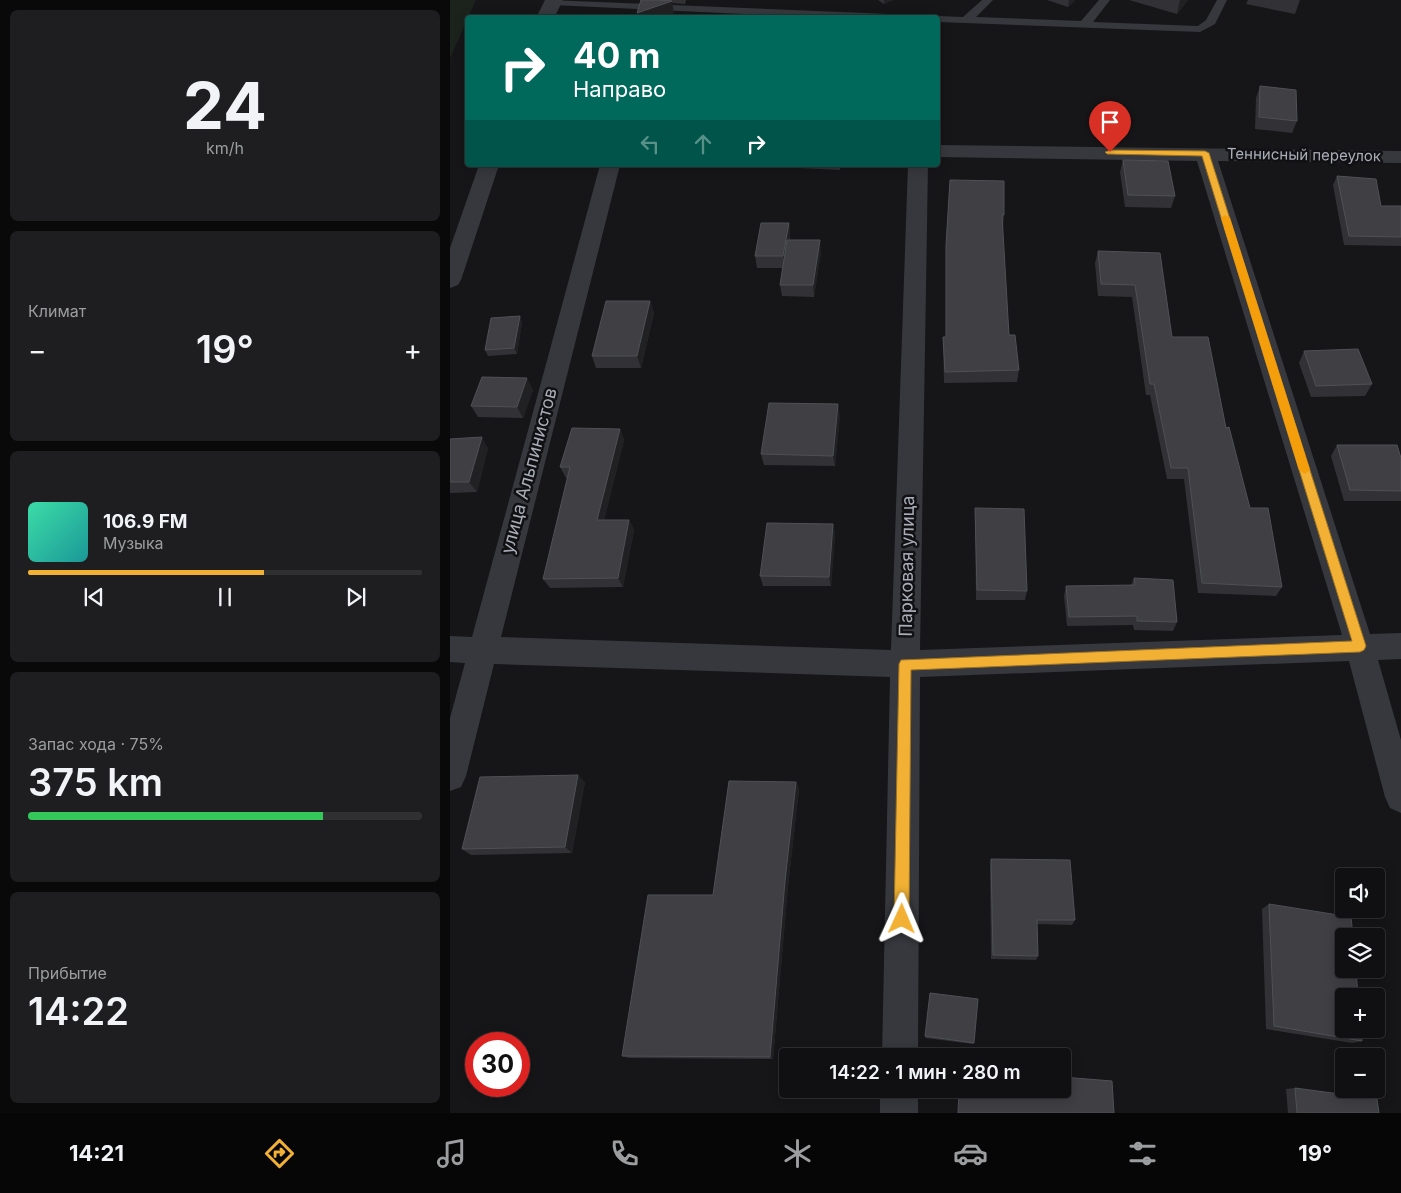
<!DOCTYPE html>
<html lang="ru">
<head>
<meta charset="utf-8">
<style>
  body { margin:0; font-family:Inter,sans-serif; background:#1e1e20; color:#f1f3f6; height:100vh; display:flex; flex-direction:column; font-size:19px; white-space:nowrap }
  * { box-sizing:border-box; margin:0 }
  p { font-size:16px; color:#9c9d9f }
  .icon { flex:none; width:28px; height:28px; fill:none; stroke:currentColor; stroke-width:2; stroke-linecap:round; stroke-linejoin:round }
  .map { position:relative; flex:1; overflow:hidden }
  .details { display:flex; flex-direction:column; gap:10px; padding:10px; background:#09090a; width:450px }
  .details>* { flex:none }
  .guide { position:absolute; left:15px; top:15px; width:475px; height:152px; border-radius:5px; box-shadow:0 2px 12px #0003,0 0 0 1px #303032; background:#00695c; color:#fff; overflow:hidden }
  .tools { position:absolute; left:885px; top:868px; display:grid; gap:10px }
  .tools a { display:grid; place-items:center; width:50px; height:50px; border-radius:5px; background:#101012; box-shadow:0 2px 12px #0003,0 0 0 1px #303032; font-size:25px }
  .speed { position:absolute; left:15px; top:1032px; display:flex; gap:10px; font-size:25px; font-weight:700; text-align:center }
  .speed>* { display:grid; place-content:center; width:65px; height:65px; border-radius:50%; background:#101012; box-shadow:0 2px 12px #0003,0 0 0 1px #303032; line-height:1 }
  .speed .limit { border:8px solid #d22; background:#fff; color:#111 }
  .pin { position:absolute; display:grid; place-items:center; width:42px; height:42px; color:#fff; margin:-51px -21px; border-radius:50% 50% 50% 0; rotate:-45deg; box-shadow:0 0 5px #0007 }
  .pin .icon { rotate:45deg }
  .me { position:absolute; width:55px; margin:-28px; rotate:1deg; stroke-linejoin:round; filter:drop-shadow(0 0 4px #0008) }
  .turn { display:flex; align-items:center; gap:18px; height:105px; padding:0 25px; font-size:22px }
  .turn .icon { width:65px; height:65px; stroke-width:2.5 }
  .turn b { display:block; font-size:35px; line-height:42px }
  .lanes { display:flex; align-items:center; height:48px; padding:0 25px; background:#0003; justify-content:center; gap:25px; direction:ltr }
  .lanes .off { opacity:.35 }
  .big { font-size:38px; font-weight:600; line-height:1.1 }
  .details .widget { flex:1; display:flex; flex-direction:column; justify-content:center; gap:8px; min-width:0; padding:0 18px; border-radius:8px; background:#1e1e20 }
  .details .dial { align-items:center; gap:0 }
  .dial b { font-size:65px; line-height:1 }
  .song { display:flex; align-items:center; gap:15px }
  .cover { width:60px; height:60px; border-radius:8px; background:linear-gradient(135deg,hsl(160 70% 55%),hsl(180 70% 35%)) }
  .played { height:5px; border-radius:2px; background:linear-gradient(90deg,#f2b134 60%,#303032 60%) }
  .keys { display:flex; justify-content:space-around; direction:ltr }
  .heat { display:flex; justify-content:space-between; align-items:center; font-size:28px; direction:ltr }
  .charge { height:8px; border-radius:4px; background:linear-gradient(90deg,#34c759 75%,#303032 0) }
  .trip { position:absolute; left:329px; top:1048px; width:292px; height:50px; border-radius:5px; background:#101012; box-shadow:0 2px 12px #0003,0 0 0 1px #303032; font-weight:600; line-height:50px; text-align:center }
  .dock { display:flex; height:80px; justify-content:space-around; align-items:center; background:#060607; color:#9c9d9f }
  .dock .icon { width:35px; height:35px }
  .dock .selected { color:#f2b134 }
  .dock b { font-size:22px; color:#f1f3f6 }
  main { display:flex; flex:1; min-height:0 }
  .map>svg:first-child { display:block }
  .green { fill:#1c231d }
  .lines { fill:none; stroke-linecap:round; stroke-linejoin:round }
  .service { fill:#37383d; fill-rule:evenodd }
  .minor { fill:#37383d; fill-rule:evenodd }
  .wall { fill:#323236 }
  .shaded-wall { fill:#212124 }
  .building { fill:#3f3f44; stroke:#4f5156 }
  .route { fill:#f2b134; stroke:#9d7322 }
  .slow { fill:#f59e0b }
  .labels { text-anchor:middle; stroke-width:5; stroke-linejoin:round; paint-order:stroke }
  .far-street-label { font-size:15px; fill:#a8adb8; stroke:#111113 }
  .street-label { font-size:18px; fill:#a8adb8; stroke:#111113 }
</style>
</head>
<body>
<main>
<section class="details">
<div class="widget dial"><b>24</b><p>km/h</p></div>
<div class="widget"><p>Климат</p>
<div class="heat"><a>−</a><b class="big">19°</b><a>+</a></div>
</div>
<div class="widget">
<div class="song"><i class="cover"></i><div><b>106.9 FM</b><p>Музыка</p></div></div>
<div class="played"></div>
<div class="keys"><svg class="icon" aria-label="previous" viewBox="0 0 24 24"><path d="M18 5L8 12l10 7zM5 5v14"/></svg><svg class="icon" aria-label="pause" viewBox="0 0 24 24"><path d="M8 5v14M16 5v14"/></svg><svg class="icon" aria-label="next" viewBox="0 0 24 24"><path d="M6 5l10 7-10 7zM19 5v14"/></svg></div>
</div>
<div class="widget"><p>Запас хода · 75%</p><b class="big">375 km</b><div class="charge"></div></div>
<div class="widget"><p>Прибытие</p><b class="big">14:22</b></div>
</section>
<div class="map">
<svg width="951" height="1113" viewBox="0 0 951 1113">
  <rect width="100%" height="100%" fill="#161618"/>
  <polygon class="green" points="0,0 26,0 0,58"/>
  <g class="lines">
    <g class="service">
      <polygon points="99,0 463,15 468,18 377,18 103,5 99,4"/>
      <polygon points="532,0 543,0 526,17 631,21 649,0 660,0 643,22 748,26 756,20 767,0 777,0 765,24 750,32 488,22 488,18 483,18 488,16 513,17"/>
    </g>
    <g class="minor">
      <polygon points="95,0 113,0 104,18 86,18"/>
      <polygon points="488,145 951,151 951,163 768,161 920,634 951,633 951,659 928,660 951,740 951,813 940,808 935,797 899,661 470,677 468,1056 432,1056 440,677 44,664 16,776 11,787 0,791 0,718 15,663 0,662 0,636 22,637 150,165 170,165 51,637 441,650 458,165 478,165 470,650 892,635 747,161 488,157"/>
      <polygon points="29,165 49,165 11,280 8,285 0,288 0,248"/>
      <rect x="430" y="1089" width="38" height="24"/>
    </g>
  </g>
  <g class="wall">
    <polygon points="191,0 236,0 235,4 222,3 224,13 211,18 188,18"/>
    <polygon points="428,0 443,0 434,4"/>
    <polygon points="597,0 625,0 618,7"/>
    <polygon points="679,0 738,0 727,14"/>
    <polygon points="798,0 850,0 845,14 796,4"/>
    <polygon points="810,86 847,121 842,133 805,129 806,98"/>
    <polygon points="673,160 725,196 721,208 675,207 670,172"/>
    <polygon points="349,165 391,165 390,170 349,168"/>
    <polygon points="887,176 931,206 951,206 951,246 894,245 883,185"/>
    <polygon points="500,180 554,215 553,227 552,227 559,335 569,370 567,382 494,383 493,337 496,337"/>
    <polygon points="339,223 340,235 340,240 371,252 364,297 332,296 330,285 333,268 307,268 305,256"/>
    <polygon points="648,251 710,253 722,337 776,428 800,508 832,587 826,596 748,593 734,479 717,479 700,395 696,395 682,297 648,296 645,263"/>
    <polygon points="200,301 204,313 191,368 146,368 142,356"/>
    <polygon points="70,316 72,322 67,354 38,356 35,350"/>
    <polygon points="854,351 922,384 915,396 861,397 849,363"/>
    <polygon points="83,390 73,418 28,417 21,406"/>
    <polygon points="390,415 385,466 314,465 311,454"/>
    <polygon points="170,429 174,440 154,520 179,520 184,530 173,587 100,588 93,579 117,478 116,478 110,467"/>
    <polygon points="0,439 38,448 27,492 0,493"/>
    <polygon points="887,445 951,458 951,501 894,501 881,456"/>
    <polygon points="525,508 577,591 575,600 526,600 525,518"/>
    <polygon points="383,524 385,534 381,586 313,586 310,576"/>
    <polygon points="684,578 727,622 723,631 684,630 683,625 617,626 614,596 616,586 681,585"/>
    <polygon points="135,782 122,853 21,855 12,849"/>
    <polygon points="346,782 349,789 338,886 323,1059 179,1058 172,1056 263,895"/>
    <polygon points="541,859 625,920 622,925 587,924 588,956 586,960 541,959 540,865"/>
    <polygon points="819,904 912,1041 902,1043 816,1029 812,909"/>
    <polygon points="480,993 524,1043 523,1044 475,1038"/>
    <polygon points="845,1088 929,1113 838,1113 836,1089"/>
  </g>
  <g class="shaded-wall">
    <polygon points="434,0 443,0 434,4"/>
    <polygon points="619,0 625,0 618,7"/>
    <polygon points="730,0 738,0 727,14"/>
    <polygon points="222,1 224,13 211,18 188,18 187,13"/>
    <polygon points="339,223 340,235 335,268 333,256"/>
    <polygon points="370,240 371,252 364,297 363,285"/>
    <polygon points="200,301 204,313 191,368 187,356"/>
    <polygon points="70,316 72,322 67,354 64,348"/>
    <polygon points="77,378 83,390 73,418 67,407"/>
    <polygon points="388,404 390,415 385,466 383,456"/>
    <polygon points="170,429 174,440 152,530 147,520"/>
    <polygon points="32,437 38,448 27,492 19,482"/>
    <polygon points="179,520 184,530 173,587 168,578"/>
    <polygon points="383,524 385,534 381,586 379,577"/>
    <polygon points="128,775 135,782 122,853 115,847"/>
    <polygon points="346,782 349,789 338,886 323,1059 320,1057 335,881"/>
  </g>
  <g class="building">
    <polygon points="191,0 208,0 222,1 187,13"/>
    <polygon points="342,16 365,18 341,18"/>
    <polygon points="810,86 846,90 847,121 809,117"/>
    <polygon points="673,160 718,161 725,196 678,195"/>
    <polygon points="887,176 926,179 931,206 951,206 951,237 899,236"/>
    <polygon points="500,180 554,181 554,215 552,215 559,335 565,335 569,370 495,372 493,337 496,337 496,245"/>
    <polygon points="311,223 339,223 333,256 305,256"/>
    <polygon points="337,240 370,240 363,285 330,285"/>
    <polygon points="648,251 710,253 722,337 758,337 776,428 779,427 800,508 818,508 832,587 752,583 738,468 721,468 704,384 700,384 685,285 651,284"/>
    <polygon points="156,301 200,301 187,356 142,356"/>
    <polygon points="70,316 64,348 35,350 41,318"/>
    <polygon points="908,349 922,384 866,386 854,351"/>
    <polygon points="32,377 77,378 67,407 21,406"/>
    <polygon points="319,403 388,404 383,456 311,454"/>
    <polygon points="122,428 170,429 147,520 179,520 168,578 93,579 120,467 110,467"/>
    <polygon points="32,437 19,482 0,482 0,439"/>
    <polygon points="887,445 947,445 951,458 951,491 900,490"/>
    <polygon points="525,508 574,509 577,591 527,590"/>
    <polygon points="317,523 383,524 379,577 310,576"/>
    <polygon points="684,578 723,580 727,622 687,621 687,616 619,617 616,586 685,585"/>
    <polygon points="128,775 115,847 12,849 30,777"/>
    <polygon points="279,781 346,782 335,881 320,1057 172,1056 198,895 263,895"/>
    <polygon points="541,859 620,860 625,920 587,920 588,956 543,955"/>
    <polygon points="819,904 901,917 903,936 894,936 894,969 906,969 908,996 894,996 894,1029 911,1029 912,1041 824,1026"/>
    <polygon points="480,993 528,999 524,1043 475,1036"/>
    <polygon points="612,1077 662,1081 664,1113 508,1113 509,1089 612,1089"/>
    <polygon points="845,1088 927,1099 929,1113 847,1113"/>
  </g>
  <polygon class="route" points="660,150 755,151 759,153 916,646 914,650 910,652 461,670 459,919 457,924 452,926 446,924 444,919 449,664 451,660 902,641 752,156 657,154 655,152"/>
  <polygon class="slow" points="775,215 780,218 860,470 855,474 849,470 771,218"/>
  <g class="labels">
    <g class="far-street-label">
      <text transform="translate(854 155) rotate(1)" y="5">Теннисный переулок</text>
    </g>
    <g class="street-label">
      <text transform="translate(79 471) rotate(-75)" y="6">улица Альпинистов</text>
      <text transform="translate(457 566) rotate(-89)" y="6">Парковая улица</text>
    </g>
  </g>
</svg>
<div class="tools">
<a><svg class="icon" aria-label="sound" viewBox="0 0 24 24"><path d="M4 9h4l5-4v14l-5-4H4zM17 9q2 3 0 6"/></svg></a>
<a><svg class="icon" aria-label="layers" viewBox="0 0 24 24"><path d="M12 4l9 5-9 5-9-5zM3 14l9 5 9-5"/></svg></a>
<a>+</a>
<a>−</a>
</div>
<div class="speed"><div class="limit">30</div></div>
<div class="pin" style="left:660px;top:152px;background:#d93025"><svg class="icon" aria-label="arrive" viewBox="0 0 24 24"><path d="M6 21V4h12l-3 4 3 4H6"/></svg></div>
<svg class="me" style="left:452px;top:919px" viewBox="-20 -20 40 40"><path d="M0-17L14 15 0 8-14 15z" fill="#f2b134" stroke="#fff" stroke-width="4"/></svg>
<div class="trip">14:22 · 1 мин · 280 m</div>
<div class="guide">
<div class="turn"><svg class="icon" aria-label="right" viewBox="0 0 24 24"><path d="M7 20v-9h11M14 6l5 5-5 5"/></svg><div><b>40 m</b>Направо</div></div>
<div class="lanes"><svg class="icon off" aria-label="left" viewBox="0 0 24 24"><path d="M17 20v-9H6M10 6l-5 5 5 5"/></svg><svg class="icon off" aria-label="ahead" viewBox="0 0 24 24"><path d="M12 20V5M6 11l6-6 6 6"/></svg><svg class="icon" aria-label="right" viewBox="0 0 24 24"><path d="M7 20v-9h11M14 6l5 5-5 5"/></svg></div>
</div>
</div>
</main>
<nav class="dock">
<b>14:21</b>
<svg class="icon selected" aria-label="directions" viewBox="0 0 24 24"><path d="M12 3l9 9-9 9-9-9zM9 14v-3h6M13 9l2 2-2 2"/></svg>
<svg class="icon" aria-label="music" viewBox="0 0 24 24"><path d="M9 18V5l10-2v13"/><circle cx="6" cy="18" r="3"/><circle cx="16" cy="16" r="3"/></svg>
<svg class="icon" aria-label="phone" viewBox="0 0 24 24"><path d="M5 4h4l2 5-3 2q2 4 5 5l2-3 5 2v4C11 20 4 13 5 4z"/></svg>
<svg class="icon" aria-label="climate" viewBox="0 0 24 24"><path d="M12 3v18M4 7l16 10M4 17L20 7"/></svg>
<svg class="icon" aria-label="car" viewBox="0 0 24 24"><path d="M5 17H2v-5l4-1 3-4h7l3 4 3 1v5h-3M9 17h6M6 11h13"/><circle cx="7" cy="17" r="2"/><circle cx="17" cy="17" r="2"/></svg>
<svg class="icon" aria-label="filters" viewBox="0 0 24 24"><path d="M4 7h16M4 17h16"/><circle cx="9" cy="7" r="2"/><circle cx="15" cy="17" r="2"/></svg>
<b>19°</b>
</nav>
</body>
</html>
